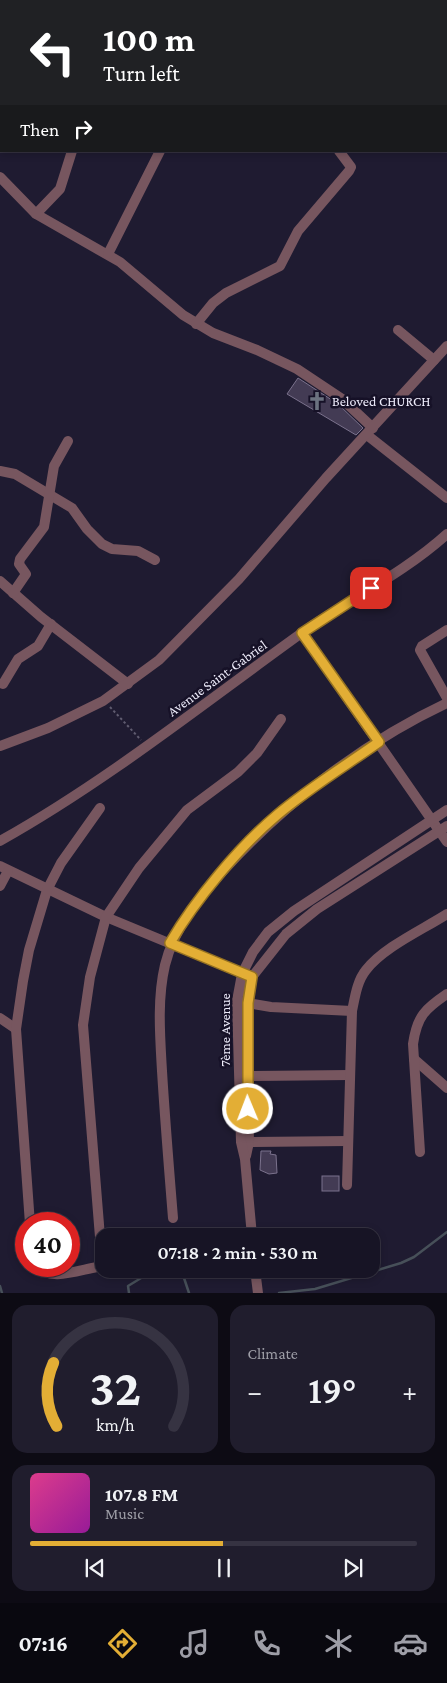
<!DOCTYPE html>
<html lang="en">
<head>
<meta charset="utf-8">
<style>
  body { margin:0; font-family:"Crimson Pro",serif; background:#201d2d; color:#f1f3f6; height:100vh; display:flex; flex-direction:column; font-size:19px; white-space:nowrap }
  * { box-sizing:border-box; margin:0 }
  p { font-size:16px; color:#9e9ea7 }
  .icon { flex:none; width:28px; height:28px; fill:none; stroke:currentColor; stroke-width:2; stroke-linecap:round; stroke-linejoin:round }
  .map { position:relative; height:1293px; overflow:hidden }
  .side { display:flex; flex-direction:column; gap:12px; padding:12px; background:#0d0b14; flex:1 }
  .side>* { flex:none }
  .top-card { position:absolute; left:0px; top:0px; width:448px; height:152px; box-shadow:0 2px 8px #0003,0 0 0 1px #363342; background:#202124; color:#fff; overflow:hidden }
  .speed { position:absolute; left:15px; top:1212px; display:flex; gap:10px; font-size:25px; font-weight:700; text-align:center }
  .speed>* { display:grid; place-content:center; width:65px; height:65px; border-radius:50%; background:#171425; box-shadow:0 2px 8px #0003,0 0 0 1px #363342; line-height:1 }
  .speed .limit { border:8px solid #d22; background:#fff; color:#111 }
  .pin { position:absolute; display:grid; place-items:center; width:42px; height:42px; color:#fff; margin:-21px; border-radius:10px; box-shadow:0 2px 8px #0006 }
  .me { position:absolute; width:55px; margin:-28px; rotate:359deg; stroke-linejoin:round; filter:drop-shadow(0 0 4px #0008) }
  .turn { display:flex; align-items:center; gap:18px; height:105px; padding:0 20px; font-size:22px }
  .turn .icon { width:65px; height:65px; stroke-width:2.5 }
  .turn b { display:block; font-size:35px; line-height:42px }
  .then { display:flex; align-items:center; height:48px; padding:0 20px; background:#0003; gap:10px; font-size:19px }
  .big { font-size:38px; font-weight:600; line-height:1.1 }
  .side .widget { flex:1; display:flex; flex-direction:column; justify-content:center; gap:8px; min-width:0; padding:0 18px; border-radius:15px; background:#201d2d }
  .side .dial { align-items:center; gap:0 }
  .dial svg { height:130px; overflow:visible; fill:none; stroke:#363342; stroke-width:7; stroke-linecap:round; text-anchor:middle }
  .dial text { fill:#f1f3f6; stroke:none }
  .song { display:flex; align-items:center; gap:15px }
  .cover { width:60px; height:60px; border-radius:8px; background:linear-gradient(135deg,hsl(330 70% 55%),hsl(300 70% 35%)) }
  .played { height:5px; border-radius:2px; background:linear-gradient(90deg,#e3ae35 50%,#363342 50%) }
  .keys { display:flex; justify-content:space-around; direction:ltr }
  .heat { display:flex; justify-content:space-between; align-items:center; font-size:28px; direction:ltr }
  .side .tiles { flex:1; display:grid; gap:12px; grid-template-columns:1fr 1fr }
  .widget:last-child { grid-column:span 2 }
  .trip { position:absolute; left:95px; top:1228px; width:285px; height:50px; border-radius:15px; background:#171425; box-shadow:0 2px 8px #0003,0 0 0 1px #363342; font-weight:600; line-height:50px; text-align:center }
  .tab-bar { display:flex; height:80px; justify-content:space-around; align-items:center; background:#09080f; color:#9e9ea7 }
  .tab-bar .icon { width:35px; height:35px }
  .tab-bar .active { color:#e3ae35 }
  .tab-bar b { font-size:22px; color:#f1f3f6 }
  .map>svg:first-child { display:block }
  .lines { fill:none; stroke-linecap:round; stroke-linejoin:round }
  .stream { stroke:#475059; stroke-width:2.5 }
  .building { fill:#433b54; stroke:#7b728d }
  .path { stroke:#5f5b6f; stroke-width:2; stroke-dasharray:2.5 2.5; stroke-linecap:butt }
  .minor { stroke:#77565f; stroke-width:10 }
  .route-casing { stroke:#947122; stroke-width:12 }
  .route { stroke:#e3ae35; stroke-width:9 }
  .labels { text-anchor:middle; stroke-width:5; stroke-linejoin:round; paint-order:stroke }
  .poi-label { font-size:14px; fill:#eeecfb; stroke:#161127; text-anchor:start }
  .street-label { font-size:14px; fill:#eeecfb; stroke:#161127 }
</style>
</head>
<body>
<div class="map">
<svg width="447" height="1293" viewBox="0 0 447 1293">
  <rect width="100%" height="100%" fill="#1f1b31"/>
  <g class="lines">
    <g class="stream">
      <polyline points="172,1269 184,1278 189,1293"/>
      <polyline points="0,1286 2,1293"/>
      <polyline points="129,1293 128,1286 146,1275 168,1269"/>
      <polyline points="279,1293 315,1289 401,1263 414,1257 447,1232"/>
    </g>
  </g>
  <g class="building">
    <polygon points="298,378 338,404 363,428 356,435 287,394"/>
    <polygon points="261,1151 271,1151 270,1154 276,1155 277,1173 269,1174 260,1170"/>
    <rect x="322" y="1176" width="17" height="15"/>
  </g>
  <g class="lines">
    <polyline class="path" points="110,707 141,740"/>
    <g class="minor">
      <polyline points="351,0 353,1"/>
      <polyline points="435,1 436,0"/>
      <polyline points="446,62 447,63"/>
      <polyline points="0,177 36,214 120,262 183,315 213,333 257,350 297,369 342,399 373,428"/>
      <polyline points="36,214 60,189 72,151"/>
      <polyline points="108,254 160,151"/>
      <polyline points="196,324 213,303 226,293 280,266 298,231 349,171 351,167 339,151"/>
      <polyline points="398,330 434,360"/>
      <polyline points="367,435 447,498"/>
      <polyline points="0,471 15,474 72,508 87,529 102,544 112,549 138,551 155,560"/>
      <polyline points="0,581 41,617 128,684"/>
      <polyline points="13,593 26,574 19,564 20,559 44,527 54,466 68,441"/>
      <polyline points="447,630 422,646 420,650 447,698"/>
      <polyline points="302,633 447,842"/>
      <polyline points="3,684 18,659 38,646 51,624"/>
      <polyline points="0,746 48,728 103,701 159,660 239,579 326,478 447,346"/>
      <path d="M0 841C107 781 204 703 303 632 350 599 404 573 447 534"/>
      <polyline points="0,866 106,917 246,975"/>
      <polyline points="0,886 8,871"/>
      <polyline points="241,1002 271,1007 352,1011"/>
      <polyline points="0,1018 16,1029"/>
      <polyline points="414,1059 447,1088"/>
      <polyline points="247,1076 350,1075"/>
      <polyline points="244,1142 348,1141"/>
      <path d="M420 1152 413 1044C417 1016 425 1009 447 994"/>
      <polyline points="246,1156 249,1142 247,1045 248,991 252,977 286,934 317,909 447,826"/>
      <path d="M347 1185 352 1011C355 997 357 981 366 970 384 947 422 930 447 914"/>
      <path d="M173 1218C169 1169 165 1120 162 1071 160 1036 157 999 165 965 174 928 199 898 224 870 285 803 364 742 447 703"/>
      <polyline points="30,1224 16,1029 23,981 29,950 47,890 61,863 100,808"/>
      <polyline points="252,1236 245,1159 241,1142 237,1001 242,974 253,952 268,932 294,911 447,810"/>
      <path d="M36 1266C49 1282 79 1270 97 1267L102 1262 83 1025 90 977 106 917 139 868 187 810 238 772 257 753 281 719"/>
      <polyline points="255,1269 258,1293"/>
    </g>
  </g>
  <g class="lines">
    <g class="route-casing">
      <path id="route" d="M248 1109V1003L252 977 170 943C195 900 239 847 277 815 309 788 345 766 379 742L302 633 371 588"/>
    </g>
    <use href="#route" class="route"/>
  </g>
  <defs>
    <g id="church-bare" transform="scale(1.5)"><path d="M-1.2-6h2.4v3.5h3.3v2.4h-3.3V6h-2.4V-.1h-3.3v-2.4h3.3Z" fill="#6b7280" stroke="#161127" stroke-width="2.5" paint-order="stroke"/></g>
  </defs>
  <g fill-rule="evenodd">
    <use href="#church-bare" x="317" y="401"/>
  </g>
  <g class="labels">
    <g class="poi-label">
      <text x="332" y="406">Beloved CHURCH</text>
    </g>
    <g class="street-label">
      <text transform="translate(217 678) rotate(-36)" y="5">Avenue Saint-Gabriel</text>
      <text transform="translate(225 1030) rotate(-90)" y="5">7ème Avenue</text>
    </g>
  </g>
</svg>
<div class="speed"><div class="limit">40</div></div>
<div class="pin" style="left:371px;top:588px;background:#d93025"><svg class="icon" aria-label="arrive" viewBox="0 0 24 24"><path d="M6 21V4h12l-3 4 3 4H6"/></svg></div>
<svg class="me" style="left:248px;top:1109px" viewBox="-20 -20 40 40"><circle r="17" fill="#e3ae35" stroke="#fff" stroke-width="3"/><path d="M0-11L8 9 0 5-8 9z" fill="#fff"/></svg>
<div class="trip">07:18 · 2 min · 530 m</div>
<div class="top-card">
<div class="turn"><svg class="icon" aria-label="left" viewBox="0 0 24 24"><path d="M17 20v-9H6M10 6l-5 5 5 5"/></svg><div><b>100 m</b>Turn left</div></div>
<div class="then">Then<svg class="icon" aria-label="right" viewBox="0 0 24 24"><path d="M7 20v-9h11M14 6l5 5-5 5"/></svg></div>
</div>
</div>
<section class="side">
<div class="tiles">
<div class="widget dial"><svg viewBox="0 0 100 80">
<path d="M14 69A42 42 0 1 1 86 69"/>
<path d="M14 69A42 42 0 0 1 12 30" stroke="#e3ae35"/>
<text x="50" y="56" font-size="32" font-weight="700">32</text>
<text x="50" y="72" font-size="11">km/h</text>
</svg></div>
<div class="widget"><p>Climate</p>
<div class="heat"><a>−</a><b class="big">19°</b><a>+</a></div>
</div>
<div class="widget">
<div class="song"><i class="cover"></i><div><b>107.8 FM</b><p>Music</p></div></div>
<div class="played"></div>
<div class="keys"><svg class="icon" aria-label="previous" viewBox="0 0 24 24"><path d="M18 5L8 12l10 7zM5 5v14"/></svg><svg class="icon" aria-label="pause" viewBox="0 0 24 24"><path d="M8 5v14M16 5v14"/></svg><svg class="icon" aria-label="next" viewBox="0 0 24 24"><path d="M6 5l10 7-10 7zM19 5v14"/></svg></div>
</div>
</div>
</section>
<nav class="tab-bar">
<b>07:16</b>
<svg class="icon active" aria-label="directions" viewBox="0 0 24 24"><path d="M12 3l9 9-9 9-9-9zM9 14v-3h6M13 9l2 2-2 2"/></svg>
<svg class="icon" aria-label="music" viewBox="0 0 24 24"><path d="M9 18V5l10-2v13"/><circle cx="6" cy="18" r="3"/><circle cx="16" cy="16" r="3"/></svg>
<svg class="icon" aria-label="phone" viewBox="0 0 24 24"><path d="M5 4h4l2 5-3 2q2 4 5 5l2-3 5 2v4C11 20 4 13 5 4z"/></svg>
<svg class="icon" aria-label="climate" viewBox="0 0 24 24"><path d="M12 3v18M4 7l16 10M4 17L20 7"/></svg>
<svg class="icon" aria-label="car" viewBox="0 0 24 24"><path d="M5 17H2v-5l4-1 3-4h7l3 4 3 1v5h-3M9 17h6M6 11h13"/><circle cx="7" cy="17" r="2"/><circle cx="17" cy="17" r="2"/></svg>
</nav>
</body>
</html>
